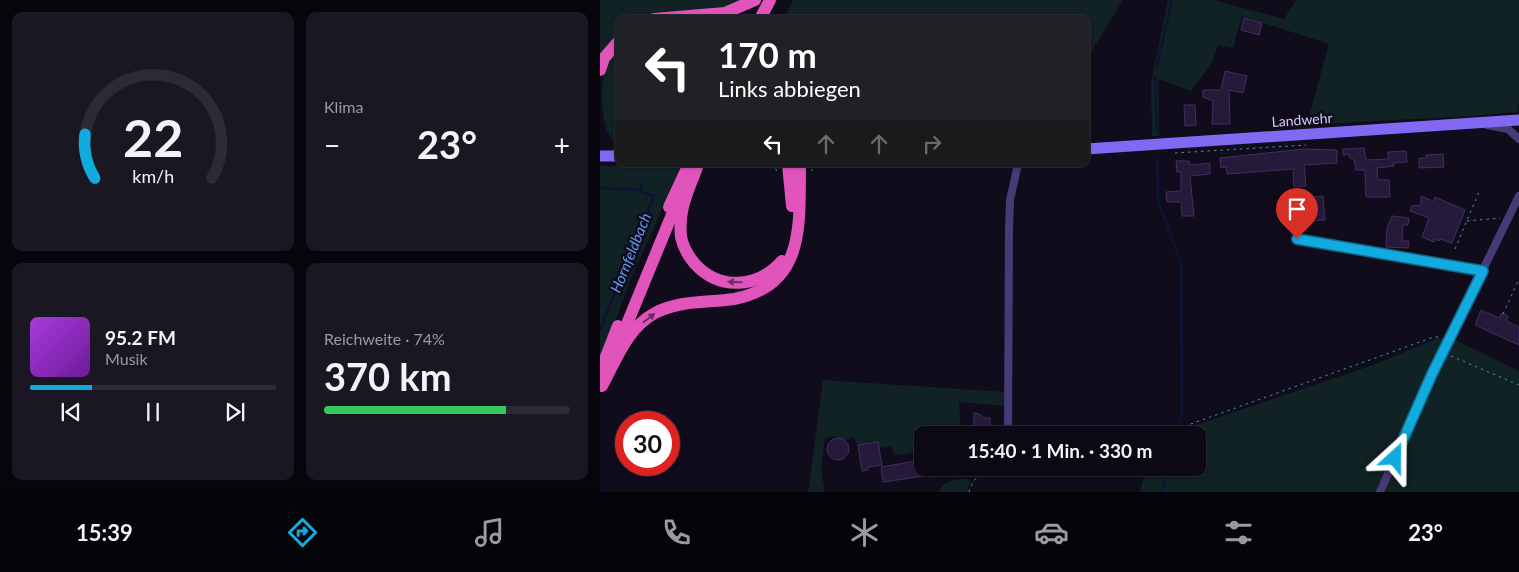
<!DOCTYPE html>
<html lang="de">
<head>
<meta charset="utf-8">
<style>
  body { margin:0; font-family:Lato,sans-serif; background:#1b1722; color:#f1f3f6; height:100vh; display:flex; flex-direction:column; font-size:19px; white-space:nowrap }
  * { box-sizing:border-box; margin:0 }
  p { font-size:16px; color:#9a9aa0 }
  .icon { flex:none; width:28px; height:28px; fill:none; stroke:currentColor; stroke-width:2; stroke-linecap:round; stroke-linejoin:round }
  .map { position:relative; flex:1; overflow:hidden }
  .side { display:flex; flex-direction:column; gap:12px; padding:12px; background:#07050b; width:600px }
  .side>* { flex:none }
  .top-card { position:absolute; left:15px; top:15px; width:475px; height:152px; border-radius:10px; box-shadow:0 1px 4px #0004,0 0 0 1px #2d2a34; background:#202124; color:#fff; overflow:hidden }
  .speed { position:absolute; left:15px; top:411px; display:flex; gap:10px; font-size:25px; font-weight:700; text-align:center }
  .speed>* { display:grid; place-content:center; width:65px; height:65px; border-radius:50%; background:#0d0914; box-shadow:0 1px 4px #0004,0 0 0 1px #2d2a34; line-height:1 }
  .speed .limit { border:8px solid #d22; background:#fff; color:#111 }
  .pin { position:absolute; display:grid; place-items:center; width:42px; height:42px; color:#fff; margin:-51px -21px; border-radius:50% 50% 50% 0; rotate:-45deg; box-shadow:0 0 5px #0007 }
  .pin .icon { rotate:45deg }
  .me { position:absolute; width:55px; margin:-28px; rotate:24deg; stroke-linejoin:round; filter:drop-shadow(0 0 4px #0008) }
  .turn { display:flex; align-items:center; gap:18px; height:105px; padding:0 20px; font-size:22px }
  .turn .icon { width:65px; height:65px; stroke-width:2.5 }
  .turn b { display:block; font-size:35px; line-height:42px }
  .lanes { display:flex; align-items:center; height:48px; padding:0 20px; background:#0003; justify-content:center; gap:25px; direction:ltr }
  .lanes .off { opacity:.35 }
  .big { font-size:38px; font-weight:700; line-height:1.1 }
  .side .card { flex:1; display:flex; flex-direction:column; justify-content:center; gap:8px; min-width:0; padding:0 18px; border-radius:10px; background:#1b1722 }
  .side .dial { align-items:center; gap:0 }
  .dial svg { height:130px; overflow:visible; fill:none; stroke:#2d2a34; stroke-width:7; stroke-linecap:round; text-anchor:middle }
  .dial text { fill:#f1f3f6; stroke:none }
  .song { display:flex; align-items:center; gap:15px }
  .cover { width:60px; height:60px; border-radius:8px; background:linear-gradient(135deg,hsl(280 70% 55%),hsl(280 70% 35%)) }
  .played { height:5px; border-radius:2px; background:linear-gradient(90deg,#12abdf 25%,#2d2a34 25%) }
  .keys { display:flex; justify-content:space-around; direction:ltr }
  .heat { display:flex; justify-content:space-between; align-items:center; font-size:28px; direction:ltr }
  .charge { height:8px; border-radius:4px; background:linear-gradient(90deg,#34c759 74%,#2d2a34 0) }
  .side .tiles { flex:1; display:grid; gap:12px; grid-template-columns:repeat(2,1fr) }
  .trip { position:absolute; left:314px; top:426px; width:292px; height:50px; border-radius:10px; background:#0d0914; box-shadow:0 1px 4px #0004,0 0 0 1px #2d2a34; font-weight:700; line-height:50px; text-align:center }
  .dock { display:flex; height:80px; justify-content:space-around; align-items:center; background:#050408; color:#9a9aa0 }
  .dock .icon { width:35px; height:35px }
  .dock .on { color:#12abdf }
  .dock b { font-size:22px; color:#f1f3f6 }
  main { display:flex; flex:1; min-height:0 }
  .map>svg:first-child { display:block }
  .green { fill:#102224 }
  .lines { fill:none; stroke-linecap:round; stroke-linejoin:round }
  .stream { stroke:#0c1434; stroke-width:2.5 }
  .building { fill:#251a3a; stroke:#412e64 }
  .path { stroke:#3699a3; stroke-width:1; stroke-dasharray:2.5 4; stroke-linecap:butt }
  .minor { stroke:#463b76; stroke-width:8 }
  .secondary { stroke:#8169f3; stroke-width:11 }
  .trunk { stroke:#e054bb; stroke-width:12 }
  .oneway { fill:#6e2c63 }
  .route-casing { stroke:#0c6f91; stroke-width:12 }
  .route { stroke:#12abdf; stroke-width:9 }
  .labels { text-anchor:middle; stroke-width:5; stroke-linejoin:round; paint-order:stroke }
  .street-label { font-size:14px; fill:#d7cafb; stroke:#110c1b }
  .water-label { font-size:15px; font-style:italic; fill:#6199f2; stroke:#110c1b }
</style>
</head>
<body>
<main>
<section class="side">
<div class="tiles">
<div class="card dial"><svg viewBox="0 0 100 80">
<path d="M14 69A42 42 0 1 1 86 69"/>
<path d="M14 69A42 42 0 0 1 8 42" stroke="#12abdf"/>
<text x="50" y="56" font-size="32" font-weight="700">22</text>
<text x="50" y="72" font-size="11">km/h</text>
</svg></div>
<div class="card"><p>Klima</p>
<div class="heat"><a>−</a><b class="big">23°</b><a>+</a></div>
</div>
<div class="card">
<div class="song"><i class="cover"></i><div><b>95.2 FM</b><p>Musik</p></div></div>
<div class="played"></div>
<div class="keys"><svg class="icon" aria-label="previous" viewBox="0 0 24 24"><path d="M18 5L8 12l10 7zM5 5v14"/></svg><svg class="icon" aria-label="pause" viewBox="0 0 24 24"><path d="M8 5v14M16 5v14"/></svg><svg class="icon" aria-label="next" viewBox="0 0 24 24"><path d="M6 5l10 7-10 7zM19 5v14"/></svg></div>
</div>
<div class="card"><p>Reichweite · 74%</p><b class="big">370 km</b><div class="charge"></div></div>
</div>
</section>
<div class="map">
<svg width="919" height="492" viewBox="0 0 919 492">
  <rect width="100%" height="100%" fill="#110c1b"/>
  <g class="green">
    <path d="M0 0H148C122 12 93 12 65 14 49 16 35 19 19 19V31L0 55Z"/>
    <polygon points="193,0 523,0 486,60 486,19 184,19"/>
    <path d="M568 0H613L684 19 696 0H919V101L917 112C846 120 776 118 706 127L729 44 642 16 633 48 618 45 611 65 591 91 558 79 559 136H552L551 82Z"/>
    <path d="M19 49V144C0 138 0 89 4 72 6 63 12 55 19 49Z"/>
    <polygon points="82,164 30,281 0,363 0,166"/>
    <polygon points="838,338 857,341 919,371 919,492 540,492 546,468 598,468 598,435 567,435 773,365"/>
    <polygon points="223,380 406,392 406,406 359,402 361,435 322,435 322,451 294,455 292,446 279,448 278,442 257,445 254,437 245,440 236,436 225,438 221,469 225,492 208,492"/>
    <path d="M367 478 370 482 367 492H339C342 480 357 480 367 478Z"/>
  </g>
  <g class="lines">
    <g class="stream">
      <polyline points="557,66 572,0"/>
      <polyline points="555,78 557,132"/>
      <polyline points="557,157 558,200 581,264 582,414 579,423"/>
      <polyline points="0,188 41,190"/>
      <polyline points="0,330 54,196 42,192 40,188 41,184"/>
      <polyline points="562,492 568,468"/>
    </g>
  </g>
  <g class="building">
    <polygon points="644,18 662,23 659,35 641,30"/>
    <polygon points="625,71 647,76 643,93 629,90 630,124 612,124 613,101 603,97 603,90 621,90"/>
    <polygon points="584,105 595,105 596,125 585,126"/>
    <polygon points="764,148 766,160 788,159 788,152 806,151 807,162 793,163 794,166 777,168 778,180 789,180 790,197 766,197 765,170 756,170 754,159 750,158 749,154 743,155 743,149"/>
    <polygon points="704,149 737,150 737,163 704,165 706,186 694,187 693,169 627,174 626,167 621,168 620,158"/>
    <polygon points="843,154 844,167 819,168 819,158 826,158 826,155"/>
    <polygon points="576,161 589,161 590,165 610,163 610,174 590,176 594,216 582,216 581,202 567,202 566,192 581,191 581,172 577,172"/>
    <polygon points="723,196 725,220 705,221 704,198"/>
    <polygon points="821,196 833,201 835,197 865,210 852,243 840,239 839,241 834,239 834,242 822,237 829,218 810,211 812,206 821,205"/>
    <polygon points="792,216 809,218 808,225 803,225 802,241 809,241 808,248 786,247 787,228"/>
    <polygon points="881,310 899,318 902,313 908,316 906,321 919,327 919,345 875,325"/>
    <polygon points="374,413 379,414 384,418 390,418 390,433 374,435"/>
    <circle cx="238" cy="449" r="11"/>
    <polygon points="278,442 282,465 268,467 268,470 262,471 258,445"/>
    <polygon points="322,460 322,468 344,468 346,476 331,477 331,475 283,482 281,467"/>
  </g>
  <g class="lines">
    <g class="path">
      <polyline points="575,153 706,145"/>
      <polyline points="24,164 46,164"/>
      <polyline points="137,164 175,168 178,173"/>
      <polyline points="211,171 215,166 250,164"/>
      <polyline points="867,221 900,218"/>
      <polyline points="855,249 879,192"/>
      <polyline points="903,314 919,279"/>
      <polyline points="851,356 919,385"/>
      <polyline points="560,435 831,338 842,336"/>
      <path d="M369 492C376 470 387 472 408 468"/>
    </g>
    <g class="minor">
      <polyline points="887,125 908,129 919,139"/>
      <polyline points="697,239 883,271"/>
      <polyline points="408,435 409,227 410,200 418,164"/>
      <polyline points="780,492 832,374 919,196"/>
    </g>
    <g class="secondary">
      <polyline points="486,149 919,120"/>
      <polyline points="0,156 19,156"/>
    </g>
    <g class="trunk">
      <polyline points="54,19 125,13 155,0"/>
      <polyline points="160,19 170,0"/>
      <polyline points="0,70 4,58 19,41"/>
      <path d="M98 164C89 191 78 207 81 237 83 247 89 257 95 264 120 291 158 288 182 261"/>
      <polyline points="188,164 192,206"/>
      <polyline points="69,207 89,164"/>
      <polyline points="20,341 78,200"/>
      <polyline points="0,372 18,326"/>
      <path d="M2 386C16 360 28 327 55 313 80 300 107 303 134 299 207 285 199 222 200 164"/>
    </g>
  </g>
  <defs><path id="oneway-solid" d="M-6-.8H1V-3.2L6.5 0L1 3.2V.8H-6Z" transform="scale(1.25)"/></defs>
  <g class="oneway">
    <use href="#oneway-solid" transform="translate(135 282) rotate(-178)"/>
    <use href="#oneway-solid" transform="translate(49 318) rotate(-38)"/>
  </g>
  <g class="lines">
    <g class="route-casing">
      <polyline id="route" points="697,239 883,271 832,374 795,458"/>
    </g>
    <use href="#route" class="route"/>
  </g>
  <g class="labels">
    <g class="street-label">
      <text transform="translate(702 120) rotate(-4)" y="5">Landwehr</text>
    </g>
    <g class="water-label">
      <text transform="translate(31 253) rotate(-68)" y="5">Hornfeldbach</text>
    </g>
  </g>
</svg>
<div class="speed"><div class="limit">30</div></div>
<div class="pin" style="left:697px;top:239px;background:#d93025"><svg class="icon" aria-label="arrive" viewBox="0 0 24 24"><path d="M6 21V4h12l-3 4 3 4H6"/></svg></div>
<svg class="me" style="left:795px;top:458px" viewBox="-20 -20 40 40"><path d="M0-17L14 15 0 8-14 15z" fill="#12abdf" stroke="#fff" stroke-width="4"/></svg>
<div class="trip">15:40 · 1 Min. · 330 m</div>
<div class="top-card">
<div class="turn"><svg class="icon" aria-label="left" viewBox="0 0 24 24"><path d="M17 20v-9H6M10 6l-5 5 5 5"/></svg><div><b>170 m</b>Links abbiegen</div></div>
<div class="lanes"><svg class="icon" aria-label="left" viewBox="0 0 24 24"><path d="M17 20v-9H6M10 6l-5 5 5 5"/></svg><svg class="icon off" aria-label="ahead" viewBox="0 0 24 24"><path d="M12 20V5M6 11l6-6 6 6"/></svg><svg class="icon off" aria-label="ahead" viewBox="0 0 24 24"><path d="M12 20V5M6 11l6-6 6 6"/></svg><svg class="icon off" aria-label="right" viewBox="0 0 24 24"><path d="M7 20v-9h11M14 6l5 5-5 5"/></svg></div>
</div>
</div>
</main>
<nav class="dock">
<b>15:39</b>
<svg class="icon on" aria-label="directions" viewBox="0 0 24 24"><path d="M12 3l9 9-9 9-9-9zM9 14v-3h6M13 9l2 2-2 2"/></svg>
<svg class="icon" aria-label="music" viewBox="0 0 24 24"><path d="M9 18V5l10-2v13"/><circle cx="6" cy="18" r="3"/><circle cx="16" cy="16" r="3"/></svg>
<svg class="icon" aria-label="phone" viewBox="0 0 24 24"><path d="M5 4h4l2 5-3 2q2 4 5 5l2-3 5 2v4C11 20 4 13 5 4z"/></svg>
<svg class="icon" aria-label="climate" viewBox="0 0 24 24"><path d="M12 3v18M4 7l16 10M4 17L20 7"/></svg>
<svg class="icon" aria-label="car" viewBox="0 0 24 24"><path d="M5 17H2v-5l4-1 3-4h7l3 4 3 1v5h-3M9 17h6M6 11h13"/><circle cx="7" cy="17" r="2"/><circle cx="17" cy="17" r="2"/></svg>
<svg class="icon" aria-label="filters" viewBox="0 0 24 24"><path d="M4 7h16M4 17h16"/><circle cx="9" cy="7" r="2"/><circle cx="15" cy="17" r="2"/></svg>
<b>23°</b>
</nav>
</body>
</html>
